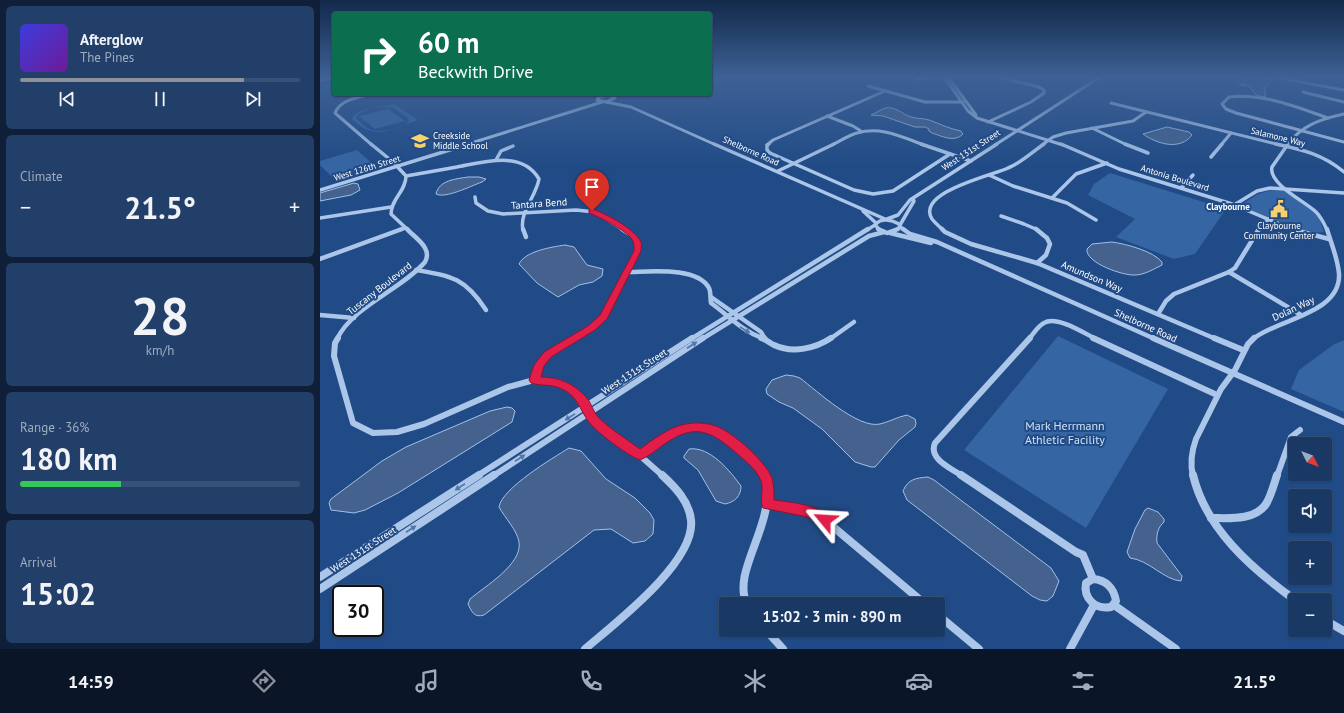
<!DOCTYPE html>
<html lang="en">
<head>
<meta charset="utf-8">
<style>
  body { margin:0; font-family:"PT Sans",sans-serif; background:#223f6a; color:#f1f3f6; height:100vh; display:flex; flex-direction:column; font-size:15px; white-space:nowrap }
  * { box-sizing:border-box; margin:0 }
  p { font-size:13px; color:#9facbf }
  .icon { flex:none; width:22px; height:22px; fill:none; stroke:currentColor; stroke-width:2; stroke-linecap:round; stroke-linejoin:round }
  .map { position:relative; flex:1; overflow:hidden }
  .side { display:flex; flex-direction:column; gap:6px; padding:6px; background:#0e1f37; width:320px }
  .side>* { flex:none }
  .top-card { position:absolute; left:12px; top:12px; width:380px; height:84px; border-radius:4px; box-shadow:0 1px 3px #0004,0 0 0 1px #375278; background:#0b6e4f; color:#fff; overflow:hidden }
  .needle { width:26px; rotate:132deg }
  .buttons { position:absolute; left:968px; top:437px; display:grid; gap:8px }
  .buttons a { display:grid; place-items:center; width:44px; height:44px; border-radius:4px; background:#193864; box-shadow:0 1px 3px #0004,0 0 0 1px #375278; font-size:20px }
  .speed { position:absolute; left:12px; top:585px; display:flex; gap:8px; font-size:20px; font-weight:700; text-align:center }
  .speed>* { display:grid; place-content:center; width:52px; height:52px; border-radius:50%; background:#193864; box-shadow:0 1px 3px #0004,0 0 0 1px #375278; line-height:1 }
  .speed .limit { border:2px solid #111; border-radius:6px; background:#fff; color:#111 }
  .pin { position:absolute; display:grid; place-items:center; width:34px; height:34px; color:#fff; margin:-41px -17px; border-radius:50% 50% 50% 0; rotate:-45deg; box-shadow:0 0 4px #0007 }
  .pin .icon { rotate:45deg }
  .me { position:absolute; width:44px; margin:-22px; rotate:297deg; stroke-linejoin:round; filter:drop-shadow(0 0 3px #0008) }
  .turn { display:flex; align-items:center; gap:14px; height:84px; padding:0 20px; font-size:18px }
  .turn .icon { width:52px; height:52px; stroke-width:2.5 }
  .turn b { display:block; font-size:28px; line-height:34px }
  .big { font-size:30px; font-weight:800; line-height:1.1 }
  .side .widget { flex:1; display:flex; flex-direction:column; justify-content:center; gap:6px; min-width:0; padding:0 14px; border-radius:6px; background:#223f6a }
  .side .dial { align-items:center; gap:0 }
  .dial b { font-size:52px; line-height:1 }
  .song { display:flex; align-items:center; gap:12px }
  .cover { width:48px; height:48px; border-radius:6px; background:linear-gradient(135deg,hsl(240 70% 55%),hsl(280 70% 35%)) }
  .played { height:4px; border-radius:2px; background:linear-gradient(90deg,#8c9099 80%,#375278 80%) }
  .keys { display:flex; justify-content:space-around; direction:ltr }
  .heat { display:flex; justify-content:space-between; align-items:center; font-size:22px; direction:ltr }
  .charge { height:6px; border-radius:3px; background:linear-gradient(90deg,#34c759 36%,#375278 0) }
  .trip { position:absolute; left:399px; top:597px; width:226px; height:40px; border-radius:4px; background:#193864; box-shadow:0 1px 3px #0004,0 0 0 1px #375278; font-weight:800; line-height:40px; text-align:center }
  .dock { display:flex; height:64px; justify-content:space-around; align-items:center; background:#0a1628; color:#9facbf }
  .dock .icon { width:28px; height:28px }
  .dock .active { color:#8c9099 }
  .dock b { font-size:18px; color:#f1f3f6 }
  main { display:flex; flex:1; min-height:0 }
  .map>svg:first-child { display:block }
  .green { fill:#3565a3; fill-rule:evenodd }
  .water { fill:#44628d; stroke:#9fc1eb }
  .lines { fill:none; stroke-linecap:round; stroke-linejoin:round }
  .minor-far4 { stroke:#abc6e9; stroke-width:3 }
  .minor-far3 { stroke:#abc6e9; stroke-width:3.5 }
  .minor-far2 { stroke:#abc6e9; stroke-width:4.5 }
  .minor-far1 { stroke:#abc6e9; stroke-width:6 }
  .minor { stroke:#abc6e9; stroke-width:8 }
  .oneway { fill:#5176a9 }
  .route { fill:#e11d48; stroke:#92132f }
  .labels { text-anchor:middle; stroke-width:4; stroke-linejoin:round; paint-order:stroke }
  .far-poi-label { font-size:9px; fill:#fff; stroke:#214b86; text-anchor:start }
  .far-street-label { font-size:9px; fill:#fff; stroke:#214b86 }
  .far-neighbourhood-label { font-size:9px; font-weight:bold; fill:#fff; stroke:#214b86 }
  .street-label { font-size:10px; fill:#fff; stroke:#214b86 }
  .near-park-label { font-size:12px; fill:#d0e1f7; stroke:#214b86 }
</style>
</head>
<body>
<main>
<section class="side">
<div class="widget">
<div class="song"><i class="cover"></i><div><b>Afterglow</b><p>The Pines</p></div></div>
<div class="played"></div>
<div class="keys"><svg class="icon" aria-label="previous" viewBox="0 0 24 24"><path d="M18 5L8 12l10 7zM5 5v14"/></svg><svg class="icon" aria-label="pause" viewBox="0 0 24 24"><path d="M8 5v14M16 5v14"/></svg><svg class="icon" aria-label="next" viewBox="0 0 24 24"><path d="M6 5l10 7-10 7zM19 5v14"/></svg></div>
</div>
<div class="widget"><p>Climate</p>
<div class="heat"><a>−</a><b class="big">21.5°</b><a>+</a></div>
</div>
<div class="widget dial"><b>28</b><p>km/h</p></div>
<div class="widget"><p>Range · 36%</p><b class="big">180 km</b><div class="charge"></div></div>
<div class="widget"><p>Arrival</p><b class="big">15:02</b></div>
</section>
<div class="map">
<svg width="1024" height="649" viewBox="0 0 1024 649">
  <rect width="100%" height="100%" fill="#214b86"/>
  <g class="green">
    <path d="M74 104 98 120C71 128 58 143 32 119 36 107 65 107 74 104ZM61 107 74 108 88 118 89 121C81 129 62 133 51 130 46 128 40 122 36 118 40 110 52 108 61 107Z"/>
    <polygon points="68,109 85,121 55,129 39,116"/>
    <polygon points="37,150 55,166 14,179 0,165 0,161"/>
    <polygon points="790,173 906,209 875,254 854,259 796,237 815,219 768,195 774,184"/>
    <path d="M954 189 964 190 989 207 999 218 1004 232C990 236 935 213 921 205L938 194Z"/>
    <polygon points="738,336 848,389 766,528 644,450"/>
    <polygon points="1024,340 1024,412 971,389 979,370 1013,345"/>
  </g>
  <g class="water">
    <polygon points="920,77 938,77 952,80 945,88 945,97 943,97 936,95 929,86 919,85 925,83"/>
    <path d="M565 108C575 106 582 114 591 117 597 119 603 118 609 120 620 124 630 129 641 131L643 134C634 143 622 136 612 133L609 131V129L605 127H595L563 116 551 115Z"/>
    <path d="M847 127 869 132 872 135C860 151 837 144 823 134Z"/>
    <path d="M148 177H159L166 179 162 182C151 186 125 199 116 194 119 180 136 179 148 177Z"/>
    <polygon points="34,183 38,184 40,190 31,195 0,201 0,193"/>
    <path d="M792 242C806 244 833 251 842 262V265C834 269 824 275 815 275 804 276 765 263 767 249L772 244Z"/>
    <path d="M245 245 254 247 267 265 283 269 282 276 273 282 259 285 238 297 217 283 199 264C205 251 232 247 245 245Z"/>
    <path d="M466 375 474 376 480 378C497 391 538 429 560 424 569 422 577 417 587 415L595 419 596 423 595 427 579 440 555 467H551L535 462 502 429 473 408 459 402 447 394 446 389 452 380Z"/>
    <polygon points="187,407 192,408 195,411 192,422 78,493 45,510 34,513 11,510 9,503 11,499 62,461 86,447 170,411"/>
    <path d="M249 448 261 451 286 479 315 498 330 513 334 520 333 534 325 541 313 543 291 529 274 530 164 615C154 618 152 612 148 604L150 599C164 587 203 564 199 542 197 530 185 518 179 507 182 488 233 458 249 448Z"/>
    <path d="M369 449C390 446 410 471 421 486 421 496 415 502 405 504L396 501 378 470 364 458V456Z"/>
    <path d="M608 477 614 480 731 568 739 581 733 596 727 601 720 600 712 596 587 500 583 491C588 479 596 478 608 477Z"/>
    <path d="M828 508 838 512 844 519V522C838 527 836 535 837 543L862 576 861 581C844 580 829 560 810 558L807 552 815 529 825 510Z"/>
  </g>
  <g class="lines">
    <g class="minor-far4">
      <polyline points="624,77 648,111 657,118 743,145"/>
      <polyline points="628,77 656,115"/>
      <polyline points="954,77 1024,90"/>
      <polyline points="597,79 616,77"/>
      <polyline points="0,80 14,77"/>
      <polyline points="548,86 605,102 643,102"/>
      <polyline points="983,92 1024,102"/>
      <polygon points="288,95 295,98 286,102 277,100 279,97"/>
      <polyline points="286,102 311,107 396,145"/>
      <polyline points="791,103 960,145"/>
      <polyline points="507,116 533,126 541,131"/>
      <path d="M1008 118C976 107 943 93 909 97L902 104 906 109 916 113 1024 142"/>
      <polyline points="668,122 711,102 724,93 724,90 719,87 678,77"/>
      <polyline points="772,128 807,145"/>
      <path d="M52 145 15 113C20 99 40 97 53 94"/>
      <polyline points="145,145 282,102"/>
      <polyline points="447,145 453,140 565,91"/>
      <path d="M512 145C520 141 529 135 537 133 561 126 582 137 604 145"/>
      <polyline points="675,145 780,77"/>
      <polyline points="722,145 733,137 746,133 813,121 826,112"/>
      <polyline points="901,145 911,133"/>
      <path d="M967 145C982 125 1001 119 1024 114"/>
    </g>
    <g class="minor-far3">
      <path d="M51 144 73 162 86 176C86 191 71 199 71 214L88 230"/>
      <polyline points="394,144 565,219"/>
      <polyline points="449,144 447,145 447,150 450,153 534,190 553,194 573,191 630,154"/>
      <polyline points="601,144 651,161"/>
      <polyline points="741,144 799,169 912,204 974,230"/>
      <polyline points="805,144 828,153"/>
      <path d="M956 144C983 150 1002 154 1024 172"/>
      <path d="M968 144 952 167C948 184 986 202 996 212 1001 217 1004 223 1007 230"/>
      <polyline points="891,157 902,144"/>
      <polyline points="176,160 181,151 193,146"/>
      <polyline points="458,171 514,144"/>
      <polyline points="669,175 693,186 747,203 776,220"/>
      <path d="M86 176C103 173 120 170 137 167 164 162 202 150 219 179 216 197 199 212 203 230"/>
      <polyline points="861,188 873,175"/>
      <polyline points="0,190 149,144"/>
      <polyline points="155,197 156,203 168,211 183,214 256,210 275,212 304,230"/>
      <polyline points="732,198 756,174 787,163"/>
      <polyline points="914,205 937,191 950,188 1024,193"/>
      <polyline points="543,211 556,223"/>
      <polyline points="681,216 704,224 718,230"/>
      <polyline points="0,218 71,207"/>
      <polyline points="567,219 578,215 590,200 677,144"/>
      <polyline points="580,225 594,201 593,199"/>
      <polyline points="580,227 585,230"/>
      <polyline points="79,230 85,228"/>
      <polyline points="547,230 555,225"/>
      <path d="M560 230 555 225C561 217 572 220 579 224L580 227 576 230"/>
      <path d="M623 230C620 227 615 223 612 219 595 192 674 175 688 168 701 163 712 152 724 144"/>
      <polyline points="938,230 942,224 949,219"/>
    </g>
    <g class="minor-far2">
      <polyline points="203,229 206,237"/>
      <polyline points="558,229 567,233 578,229"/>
      <polyline points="583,229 590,234 617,242 835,339"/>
      <polyline points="622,229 625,232 651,244 717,263 896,339"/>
      <polyline points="716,229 727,238 730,244 726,255 717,263"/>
      <polyline points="971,229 1009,239"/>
      <polyline points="570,233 611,243"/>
      <polyline points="0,259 82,229"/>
      <path d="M96 270C132 276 145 278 166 310"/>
      <path d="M307 272C328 272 377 266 389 288 391 292 390 298 391 303 409 316 422 331 444 339"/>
      <polyline points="909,272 981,315"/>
      <polyline points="391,297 441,332 445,339"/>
      <polyline points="838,314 846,301 854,294 909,272 915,268 939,229"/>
      <polyline points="0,315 34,318"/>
      <path d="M17 339C33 306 82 289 105 262 113 248 95 238 87 229"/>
      <polyline points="254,339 275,326 284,317 317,251 318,243 313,236 302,229"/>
      <polyline points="371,339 548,229"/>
      <polyline points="382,339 549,236 564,232"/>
      <polyline points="510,339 534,322"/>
      <path d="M709 339C713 334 718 326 724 323 736 315 764 333 776 339"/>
      <path d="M933 339C957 319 1021 314 1019 274 1018 259 1011 243 1007 229"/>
    </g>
    <g class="minor-far1">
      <polyline points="18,338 15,343 14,356 33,423 53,433 77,432 104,424 188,387 214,380 238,382 249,388 259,396 264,402 271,416 278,424 317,453 343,476"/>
      <path d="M441 338C446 339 449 343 454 345 473 354 496 348 511 338"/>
      <polyline points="444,338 445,339"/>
      <polyline points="773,338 897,395"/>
      <polyline points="833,338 1024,422"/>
      <polyline points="894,338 923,350"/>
      <path d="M214 380C223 353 233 352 256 338"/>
      <path d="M320 455C340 438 368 419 395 432 403 435 410 442 417 447 427 455 440 464 444 476"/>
      <polyline points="157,476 372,338"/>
      <polyline points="173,476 383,338"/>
      <path d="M642 476C631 468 608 459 615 443L710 338"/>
      <path d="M873 476C870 464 872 450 876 439L901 389 915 370 928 344 934 338"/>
      <polyline points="957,476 971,437 980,430"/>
    </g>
    <g class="minor">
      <polyline points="641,475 756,552 763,555 773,579"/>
      <path d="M873 475C886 529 931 568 975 600"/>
      <polyline points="448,504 489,511 505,520 605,604"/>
      <path d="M891 518C908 518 935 521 946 504 951 496 954 484 957 475"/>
      <polyline points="0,577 159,475"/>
      <path d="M773 579C786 580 794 588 796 601L791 607C776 610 763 599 766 583Z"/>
      <polyline points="0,589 174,475"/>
      <path d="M427 604C410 570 460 520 444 475"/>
      <polyline points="794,605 856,649"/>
      <polyline points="618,615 659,649"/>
      <polyline points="1005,620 1024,631"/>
      <polyline points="446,630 463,649"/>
      <path d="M265 649C294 624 376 562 371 520 369 501 355 487 342 475"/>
      <polyline points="750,649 774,605"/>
    </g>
  </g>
  <defs><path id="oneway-solid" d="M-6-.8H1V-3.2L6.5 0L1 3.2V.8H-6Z"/></defs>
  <g class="oneway">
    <use href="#oneway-solid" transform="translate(425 330) rotate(32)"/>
    <use href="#oneway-solid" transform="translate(372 345) rotate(-33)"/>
    <use href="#oneway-solid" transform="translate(250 417) rotate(148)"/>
    <use href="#oneway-solid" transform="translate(200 458) rotate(-33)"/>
    <use href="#oneway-solid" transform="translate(140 487) rotate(147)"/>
    <use href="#oneway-solid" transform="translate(91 529) rotate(-33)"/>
  </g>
  <linearGradient id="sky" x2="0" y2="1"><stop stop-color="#12294a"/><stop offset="0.46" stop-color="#3d6195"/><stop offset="1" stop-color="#3d6195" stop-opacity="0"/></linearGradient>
  <rect width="1024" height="167" fill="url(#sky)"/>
  <path class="route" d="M272 209C285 213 315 229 321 242 322 244 321 248 321 251L287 319 275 330 231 357 224 366 221 377C239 377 255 384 267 398 271 403 273 411 278 417 290 429 305 438 320 449 334 439 349 427 366 424 375 422 388 423 396 426 414 433 445 461 452 478 454 485 454 493 454 500 469 502 504 505 511 520L509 524 505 526 487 517 443 508C439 500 444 490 441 481 436 468 424 460 414 451 388 429 373 424 343 445 336 450 328 457 320 460 308 456 275 431 268 421 260 409 257 397 244 390 231 383 223 387 211 383L209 380 214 365 224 352 268 326 280 315 314 251C314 247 314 244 313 241 308 231 280 217 269 213V210Z"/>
  <defs>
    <g id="school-bare" transform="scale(1.38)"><path d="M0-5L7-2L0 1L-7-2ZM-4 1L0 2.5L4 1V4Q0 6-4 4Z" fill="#f6d16d" stroke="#214b86" stroke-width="2.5" paint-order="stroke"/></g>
    <g id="civic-bare" transform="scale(1.38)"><path d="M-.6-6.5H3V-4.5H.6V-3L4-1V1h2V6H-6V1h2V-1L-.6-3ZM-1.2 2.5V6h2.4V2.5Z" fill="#f6d16d" stroke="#214b86" stroke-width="2.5" paint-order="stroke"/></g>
  </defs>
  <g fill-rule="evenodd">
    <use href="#school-bare" x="100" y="141"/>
    <use href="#civic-bare" x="959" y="209"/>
  </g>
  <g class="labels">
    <g class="far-poi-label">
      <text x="113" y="139">Creekside<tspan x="113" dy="10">Middle School</tspan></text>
      <text x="959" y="229" text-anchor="middle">Claybourne<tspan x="959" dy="10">Community Center</tspan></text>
    </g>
    <g class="far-street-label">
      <text transform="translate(958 137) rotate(14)" y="3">Salamone Way</text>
      <text transform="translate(651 150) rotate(-33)" y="3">West 131st Street</text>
      <text transform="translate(431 151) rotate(24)" y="3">Shelborne Road</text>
      <text transform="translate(47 168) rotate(-17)" y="3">West 126th Street</text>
      <text transform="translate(855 178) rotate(17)" y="3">Antonia Boulevard</text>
    </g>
    <g class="far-neighbourhood-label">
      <text x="908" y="210">Claybourne</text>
    </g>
    <g class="street-label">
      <text transform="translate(219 203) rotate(-4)" y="4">Tantara Bend</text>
      <text transform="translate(772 276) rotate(23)" y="4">Amundson Way</text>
      <text transform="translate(59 288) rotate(-38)" y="4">Tuscany Boulevard</text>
      <text transform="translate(973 308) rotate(-25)" y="4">Dolan Way</text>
      <text transform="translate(826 325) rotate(24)" y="4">Shelborne Road</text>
      <text transform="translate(314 371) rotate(-33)" y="4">West 131st Street</text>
      <text transform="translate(43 549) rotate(-33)" y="4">West 131st Street</text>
    </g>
    <g class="near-park-label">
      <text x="745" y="430">Mark Herrmann<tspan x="745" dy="14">Athletic Facility</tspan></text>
    </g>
  </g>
</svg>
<div class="buttons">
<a><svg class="needle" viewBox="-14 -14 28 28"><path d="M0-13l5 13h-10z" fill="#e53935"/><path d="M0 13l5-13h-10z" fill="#9facbf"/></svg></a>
<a><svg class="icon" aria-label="sound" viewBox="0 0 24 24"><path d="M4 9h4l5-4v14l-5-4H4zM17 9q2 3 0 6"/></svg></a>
<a>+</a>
<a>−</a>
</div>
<div class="speed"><div class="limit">30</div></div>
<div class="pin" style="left:272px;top:211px;background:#d93025"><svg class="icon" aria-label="arrive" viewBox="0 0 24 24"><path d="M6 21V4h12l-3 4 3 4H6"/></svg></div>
<svg class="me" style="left:505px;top:520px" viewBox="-20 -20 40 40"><path d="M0-17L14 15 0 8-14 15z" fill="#e11d48" stroke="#fff" stroke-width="4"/></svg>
<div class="trip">15:02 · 3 min · 890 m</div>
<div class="top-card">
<div class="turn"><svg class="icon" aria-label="right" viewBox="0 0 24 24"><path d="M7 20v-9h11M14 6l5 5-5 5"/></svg><div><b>60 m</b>Beckwith Drive</div></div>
</div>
</div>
</main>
<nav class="dock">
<b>14:59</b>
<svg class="icon active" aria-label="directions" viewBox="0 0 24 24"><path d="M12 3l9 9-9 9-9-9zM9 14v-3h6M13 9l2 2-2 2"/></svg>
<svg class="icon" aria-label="music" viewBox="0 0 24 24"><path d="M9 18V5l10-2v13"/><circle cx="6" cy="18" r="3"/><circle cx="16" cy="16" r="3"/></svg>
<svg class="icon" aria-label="phone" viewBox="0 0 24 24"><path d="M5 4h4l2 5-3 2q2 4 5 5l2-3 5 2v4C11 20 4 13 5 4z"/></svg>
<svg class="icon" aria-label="climate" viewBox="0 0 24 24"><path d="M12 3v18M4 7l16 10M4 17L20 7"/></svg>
<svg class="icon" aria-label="car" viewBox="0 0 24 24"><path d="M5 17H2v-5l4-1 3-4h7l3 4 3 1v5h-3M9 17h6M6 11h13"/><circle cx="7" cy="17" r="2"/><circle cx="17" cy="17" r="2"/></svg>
<svg class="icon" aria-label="filters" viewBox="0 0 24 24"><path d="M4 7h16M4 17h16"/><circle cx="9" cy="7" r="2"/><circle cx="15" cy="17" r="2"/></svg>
<b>21.5°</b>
</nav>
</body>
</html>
